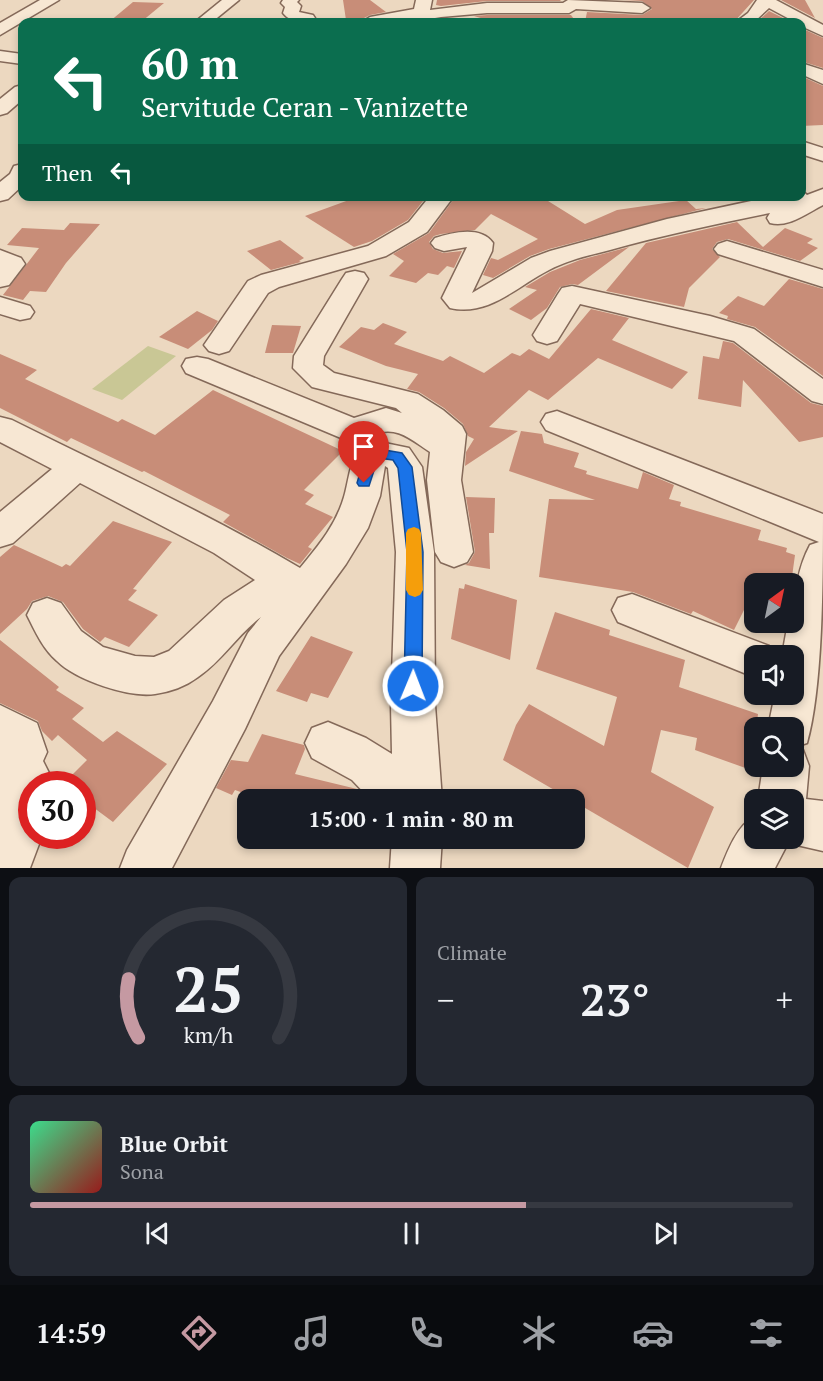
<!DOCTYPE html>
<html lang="en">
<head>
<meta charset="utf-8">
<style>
  body { margin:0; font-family:"PT Serif",serif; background:#242831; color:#f1f3f6; height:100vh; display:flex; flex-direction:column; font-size:22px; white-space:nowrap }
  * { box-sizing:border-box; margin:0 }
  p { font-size:20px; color:#9ea1a6 }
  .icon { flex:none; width:33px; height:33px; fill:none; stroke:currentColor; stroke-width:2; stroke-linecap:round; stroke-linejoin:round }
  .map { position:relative; height:868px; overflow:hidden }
  .panel { display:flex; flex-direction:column; gap:9px; padding:9px; background:#0d0f14; flex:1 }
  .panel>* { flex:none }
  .top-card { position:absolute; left:18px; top:18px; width:788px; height:183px; border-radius:12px; box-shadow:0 3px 9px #0003; background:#0b6e4f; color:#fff; overflow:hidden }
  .needle { width:39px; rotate:33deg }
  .controls { position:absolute; left:744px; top:573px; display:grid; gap:12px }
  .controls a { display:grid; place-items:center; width:60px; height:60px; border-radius:12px; background:#171b24; box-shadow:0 3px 9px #0003; font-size:30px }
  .speed { position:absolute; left:18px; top:771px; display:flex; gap:12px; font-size:30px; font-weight:700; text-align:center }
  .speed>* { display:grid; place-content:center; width:78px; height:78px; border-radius:50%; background:#171b24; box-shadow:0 3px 9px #0003; line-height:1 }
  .speed .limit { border:9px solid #d22; background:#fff; color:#111 }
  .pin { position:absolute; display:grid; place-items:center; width:51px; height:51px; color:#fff; margin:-62px -26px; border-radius:50% 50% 50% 0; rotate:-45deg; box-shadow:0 0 6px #0007 }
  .pin .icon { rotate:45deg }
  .me { position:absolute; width:66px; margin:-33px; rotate:1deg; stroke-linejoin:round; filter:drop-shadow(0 0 4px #0008) }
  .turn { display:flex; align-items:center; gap:21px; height:126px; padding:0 24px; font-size:27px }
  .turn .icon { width:78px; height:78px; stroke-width:2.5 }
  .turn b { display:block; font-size:42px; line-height:51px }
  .then { display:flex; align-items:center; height:57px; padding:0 24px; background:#0003; gap:12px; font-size:22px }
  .big { font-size:45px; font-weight:700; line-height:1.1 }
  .panel .widget { flex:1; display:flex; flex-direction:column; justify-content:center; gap:9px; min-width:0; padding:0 21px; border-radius:12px; background:#242831 }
  .panel .dial { align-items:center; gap:0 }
  .dial svg { height:156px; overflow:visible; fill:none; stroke:#363941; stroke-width:7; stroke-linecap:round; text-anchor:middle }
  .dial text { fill:#f1f3f6; stroke:none }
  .song { display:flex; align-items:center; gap:18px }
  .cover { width:72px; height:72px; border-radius:9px; background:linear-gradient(135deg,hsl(150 70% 55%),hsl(0 70% 35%)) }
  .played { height:6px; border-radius:3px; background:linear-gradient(90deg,#c599a2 65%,#363941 65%) }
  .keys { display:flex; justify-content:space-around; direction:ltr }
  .heat { display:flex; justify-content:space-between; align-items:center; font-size:33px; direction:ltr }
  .panel .tiles { flex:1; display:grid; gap:9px; grid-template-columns:1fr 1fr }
  .widget:last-child { grid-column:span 2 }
  .trip { position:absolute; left:237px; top:789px; width:348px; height:60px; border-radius:12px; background:#171b24; box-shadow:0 3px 9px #0003; font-weight:700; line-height:60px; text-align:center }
  .tab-bar { display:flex; height:96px; justify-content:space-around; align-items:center; background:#090b0e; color:#9ea1a6 }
  .tab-bar .icon { width:42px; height:42px }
  .tab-bar .on { color:#c599a2 }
  .tab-bar b { font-size:27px; color:#f1f3f6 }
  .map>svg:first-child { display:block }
  .green { fill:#c9c795 }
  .building { fill:#c88d78 }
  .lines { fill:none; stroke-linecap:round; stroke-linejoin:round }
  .minor-casing { stroke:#846959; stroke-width:3 }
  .minor { fill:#f7e7d3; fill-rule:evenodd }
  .route { fill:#1a73e8; stroke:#114b97; stroke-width:1.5 }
  .slow { fill:#f59e0b }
</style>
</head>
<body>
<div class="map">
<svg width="823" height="868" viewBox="0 0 823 868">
  <rect width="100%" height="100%" fill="#ecd8c0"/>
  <polygon class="green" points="148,346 176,356 122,400 92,389"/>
  <g class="building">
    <polygon points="343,0 370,0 386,12 370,15 362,19 346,20"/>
    <polygon points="437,0 560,0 561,1 487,1 441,6 436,5"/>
    <polygon points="624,0 754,0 734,22 585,22 587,12 642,15 652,9 642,1"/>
    <polygon points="781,0 805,0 815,18"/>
    <polygon points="133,2 164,3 141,22 109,22"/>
    <polygon points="769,11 791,22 757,22"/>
    <polygon points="487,15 571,15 576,22 494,22 474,16"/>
    <polygon points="801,28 823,38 823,68 801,61"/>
    <polygon points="801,76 823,86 823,125 801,126"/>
    <polygon points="360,196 427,196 408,220 372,241 354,247 305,216"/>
    <polygon points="456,196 540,196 585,224 617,210 686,200 696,209 706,208 549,249 530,256 493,278 483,275 491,258 498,260 538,239 491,214 475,230 441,234 434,236 429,242 433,249 443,253 462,251 454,268 447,266 438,275 428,273 416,283 389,276 404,261 393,254 429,233"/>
    <polygon points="737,222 763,247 785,228 813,239 807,243 818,248 800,261 728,239 717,242 712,249 720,257 689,288 684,307 606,291 646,243"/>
    <polygon points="70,223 100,224 66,263 46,292 30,291 23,300 3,295 39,248 7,245 22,228 64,230"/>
    <polygon points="280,240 304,258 299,261 301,262 271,270 247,251"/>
    <polygon points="629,247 578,285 572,284 560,287 547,308 531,320 509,309 537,290 525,287 550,272 580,260"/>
    <polygon points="789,279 823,289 823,376 755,327 727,319 728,316 719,313 738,296 764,306"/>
    <polygon points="591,309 629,318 612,340 688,372 672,389 598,358 548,400 529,390 489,427 518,431 465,466 466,452 474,439 468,436 463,424 444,408 419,392 407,389 418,374 386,366 339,347 361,327 374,330 383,323 407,332 394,344 443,361 450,356 484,373 512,353 520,356 529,349 549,359"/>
    <polygon points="197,311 218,321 212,330 188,349 159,337"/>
    <polygon points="272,325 301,326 293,353 265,353"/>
    <polygon points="723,341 733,343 811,403 823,406 823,437 799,442 743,380 741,407 698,399 703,356 719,359"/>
    <polygon points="0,354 37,370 25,379 118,422 122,419 155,435 213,390 343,451 304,490 314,495 305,504 333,517 308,547 312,549 300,564 287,558 223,522 230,515 144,471 142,472 71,438 67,442 0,408"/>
    <polygon points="521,431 542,434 544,443 579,453 574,467 587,471 586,474 638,489 643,472 674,485 669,499 681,502 680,506 761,530 758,540 787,548 786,552 795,555 791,584 754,584 754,611 745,608 734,630 693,611 691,614 633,592 539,577 549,499 595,500 509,471"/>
    <polygon points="466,497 495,498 494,533 489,533 490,569 465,565 469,563 475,552"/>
    <polygon points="113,521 172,542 133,589 137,590 128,600 158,615 129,647 105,637 100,642 83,629 63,602 48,596 32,601 27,609 0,634 0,557 14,545 62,567 66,564 70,566"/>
    <polygon points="465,584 517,600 510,660 451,639 459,588 464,589"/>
    <polygon points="555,612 610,630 609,635 685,660 679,687 758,714 751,770 695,750 697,738 661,730 651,772 714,807 688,868 503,760 516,725 529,704 604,746 617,697 536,669"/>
    <polygon points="311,636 353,652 328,698 311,693 307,702 276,691"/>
    <polygon points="0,640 59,687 56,690 84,708 72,719 103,742 117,731 167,764 113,822 82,799 82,784 63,784 87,760 58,735 52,741 42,731 38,721 0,703"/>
    <polygon points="262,734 304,745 305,749 295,774 357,789 367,800 263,800 235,790 232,795 216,788 231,760 248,762"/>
  </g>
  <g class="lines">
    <g class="minor-casing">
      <g id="minor">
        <polygon points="40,0 59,0 0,35 0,23"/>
        <polygon points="222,0 239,0 212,22 195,22"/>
        <path d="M283 0H299L297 2 301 6 299 12 313 15 315 18C306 27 290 22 283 13L285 7 281 3Z"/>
        <polygon points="416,0 432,0 430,10 487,3 563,3 568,0 642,3 650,8 642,13 576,9 569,13 487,13 441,17 435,18 434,22 418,22 419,18 393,22 362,22 370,17 414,9"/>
        <polygon points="757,0 776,0 823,25 823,36 801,26 801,22 795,22 769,8 754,22 736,22 748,13"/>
        <polygon points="0,51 22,54 22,64 0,61"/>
        <polygon points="801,63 823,70 823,84 801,74"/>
        <polygon points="22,85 22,100 7,113 0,115 0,99 15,87"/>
        <polygon points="801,141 823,148 823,161 801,154"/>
        <polygon points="22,164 22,186 8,199 0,201 0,182 10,174 14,166"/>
        <path d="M823 189V205C807 213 789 228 770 223L767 218 770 213C716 224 663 235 610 250 590 255 568 260 549 270 517 286 489 317 450 308L442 298 467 247 444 251 435 248 431 243 435 238C452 233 480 225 493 243L492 251 472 293 531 258 550 251 667 219 774 196H801V190L807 195Z"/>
        <polygon points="430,196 454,196 427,232 386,256 279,287 268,293 229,351 219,354 209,351 204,345 248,281 261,275 368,246 409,222"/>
        <polygon points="727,241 823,270 823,287 718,254 714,249 718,244"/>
        <polygon points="0,250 21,258 25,264 9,285 0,287"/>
        <path d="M355 271 364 273 368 279 324 356 323 365 334 373 418 394 443 410 462 426 466 434 461 480 473 552 467 562 454 567 441 562 435 552 427 480 430 452C410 439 398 426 374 434L380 442 409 448 422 467 434 552 435 705 442 800H371L352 780 312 758 305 743 312 728 328 722 366 738 392 754 391 705 396 552 388 468 385 466 380 496 368 528 346 564 279 656 245 729 172 868H120L127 850 213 701 248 633 261 617C238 634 222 661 198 677 186 686 170 692 155 694 129 698 76 680 57 661 43 649 35 631 27 615L33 603 47 598 61 603 81 631 103 647 135 656 154 657 169 651 224 600 255 580 214 553 80 483 13 543 0 547V512L52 469 0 442V417L12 420C108 468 207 513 300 568 318 546 336 525 344 497 348 483 349 469 355 456L341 438 186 373 182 366 186 359 197 357 208 359 354 418 386 408 402 413 396 408 312 387 293 368 294 356 342 279 346 273Z"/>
        <polygon points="572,286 710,316 754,329 823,379 823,404 812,401 734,341 580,304 557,341 547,344 537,341 533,335 558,294 562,288"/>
        <polygon points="0,297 30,306 34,312 30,318 20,320 0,314"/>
        <path d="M557 411 823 514C823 577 823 687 807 743L795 747 803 750 809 766 806 799 823 801V851L788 843 775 868H721C727 852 738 824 754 817V838H794V800H758L763 766H794V728H768L775 694H794V656H782L788 622H794C794 596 797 569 810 545L819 542 546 430 541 422 546 414Z"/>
        <polygon points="632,594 769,646 773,656 754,656 754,677 618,622 612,610 618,598"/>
        <polygon points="0,705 37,723 47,752 43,761 52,779 51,784 32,784 32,836 42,836 30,868 0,868"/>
        <polygon points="392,838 442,838 440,868 390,868"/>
      </g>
    </g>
    <use href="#minor" class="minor"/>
  </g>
  <polygon class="route" points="373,448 402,453 412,467 423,552 422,686 419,691 413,694 407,691 404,686 407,552 398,468 393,460 378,458 369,486 359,486 357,483 366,453"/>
  <polygon class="slow" points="414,527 419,529 421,533 423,590 420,595 415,597 409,595 406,590 406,533 408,529"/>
</svg>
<div class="controls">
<a><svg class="needle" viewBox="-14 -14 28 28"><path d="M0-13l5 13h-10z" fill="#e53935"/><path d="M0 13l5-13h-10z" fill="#9ea1a6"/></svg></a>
<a><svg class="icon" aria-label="sound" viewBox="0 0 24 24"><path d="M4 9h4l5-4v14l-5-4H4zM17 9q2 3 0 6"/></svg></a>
<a><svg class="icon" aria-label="search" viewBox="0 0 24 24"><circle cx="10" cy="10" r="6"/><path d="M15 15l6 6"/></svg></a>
<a><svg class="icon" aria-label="layers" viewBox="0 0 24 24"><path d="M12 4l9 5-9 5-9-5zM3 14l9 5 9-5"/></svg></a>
</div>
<div class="speed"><div class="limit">30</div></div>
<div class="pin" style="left:364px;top:483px;background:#d93025"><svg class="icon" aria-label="arrive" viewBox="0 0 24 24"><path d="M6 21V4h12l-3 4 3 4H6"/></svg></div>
<svg class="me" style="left:413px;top:686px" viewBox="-20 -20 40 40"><circle r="17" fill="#1a73e8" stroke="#fff" stroke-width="3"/><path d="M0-11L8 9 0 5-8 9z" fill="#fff"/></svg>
<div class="trip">15:00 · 1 min · 80 m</div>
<div class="top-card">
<div class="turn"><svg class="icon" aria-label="left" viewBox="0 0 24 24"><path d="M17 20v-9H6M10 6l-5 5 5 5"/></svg><div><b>60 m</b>Servitude Ceran - Vanizette</div></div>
<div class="then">Then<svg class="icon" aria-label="left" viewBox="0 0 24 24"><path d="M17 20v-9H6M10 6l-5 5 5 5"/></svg></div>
</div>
</div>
<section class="panel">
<div class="tiles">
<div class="widget dial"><svg viewBox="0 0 100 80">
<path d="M14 69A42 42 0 1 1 86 69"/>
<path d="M14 69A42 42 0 0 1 9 39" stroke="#c599a2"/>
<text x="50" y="56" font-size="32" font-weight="700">25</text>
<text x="50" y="72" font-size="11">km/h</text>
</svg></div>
<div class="widget"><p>Climate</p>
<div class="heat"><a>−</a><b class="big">23°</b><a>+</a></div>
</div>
<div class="widget">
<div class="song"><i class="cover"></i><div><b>Blue Orbit</b><p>Sona</p></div></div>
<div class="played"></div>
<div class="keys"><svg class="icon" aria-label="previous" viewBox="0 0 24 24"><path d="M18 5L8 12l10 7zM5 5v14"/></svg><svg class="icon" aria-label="pause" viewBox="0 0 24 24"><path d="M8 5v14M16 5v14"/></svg><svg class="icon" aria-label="next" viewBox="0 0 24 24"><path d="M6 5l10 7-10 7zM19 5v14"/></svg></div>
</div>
</div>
</section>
<nav class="tab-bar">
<b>14:59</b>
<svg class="icon on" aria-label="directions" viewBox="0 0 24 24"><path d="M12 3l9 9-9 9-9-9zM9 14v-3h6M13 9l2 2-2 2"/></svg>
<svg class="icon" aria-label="music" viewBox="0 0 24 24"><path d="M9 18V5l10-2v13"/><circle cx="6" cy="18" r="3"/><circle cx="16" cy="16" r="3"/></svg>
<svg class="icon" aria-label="phone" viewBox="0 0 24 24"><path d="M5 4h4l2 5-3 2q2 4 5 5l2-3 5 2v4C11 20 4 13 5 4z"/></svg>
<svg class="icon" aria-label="climate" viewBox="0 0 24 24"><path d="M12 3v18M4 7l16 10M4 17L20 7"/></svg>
<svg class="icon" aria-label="car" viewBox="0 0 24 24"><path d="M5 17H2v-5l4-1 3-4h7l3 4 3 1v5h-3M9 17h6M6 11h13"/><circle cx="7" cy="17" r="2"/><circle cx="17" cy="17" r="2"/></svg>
<svg class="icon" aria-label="filters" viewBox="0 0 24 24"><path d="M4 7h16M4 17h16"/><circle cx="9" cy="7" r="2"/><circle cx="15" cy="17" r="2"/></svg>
</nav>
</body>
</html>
